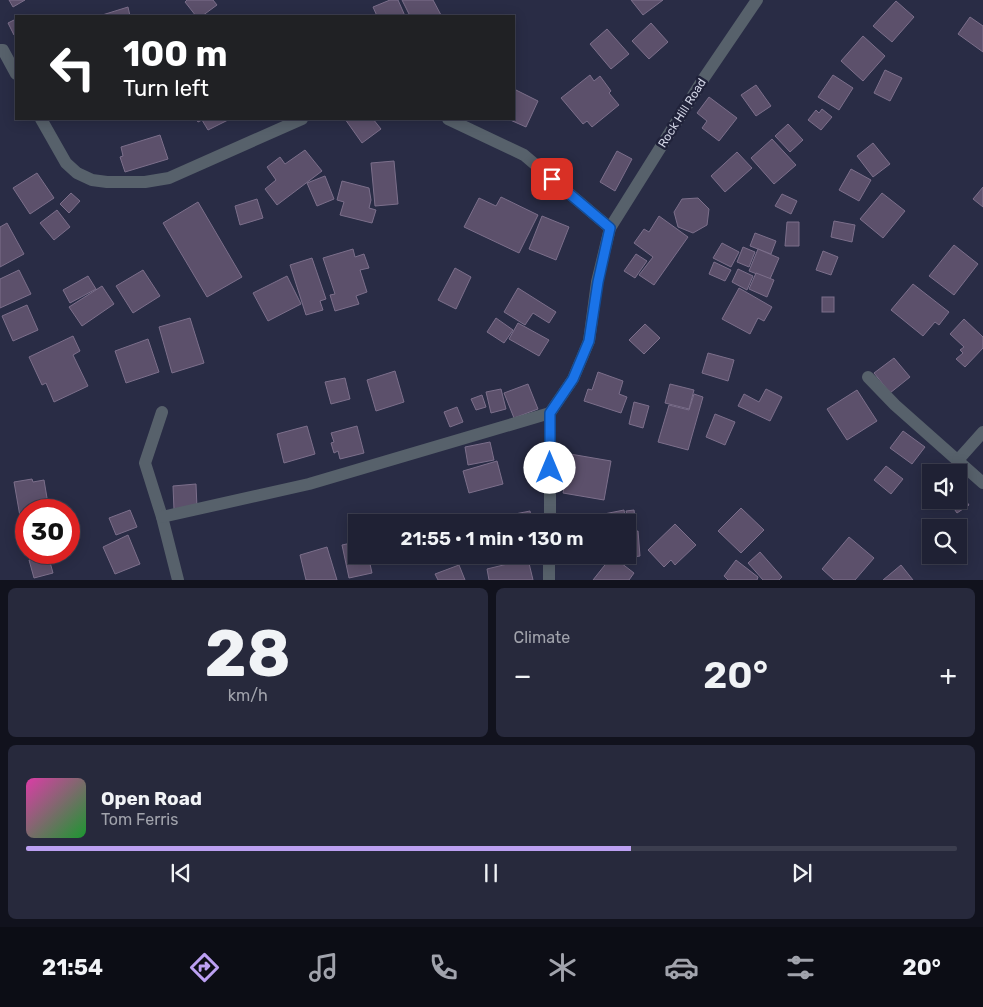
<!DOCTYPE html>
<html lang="en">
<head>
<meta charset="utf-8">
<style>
  body { margin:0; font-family:Rubik,sans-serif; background:#27293c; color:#f1f3f6; height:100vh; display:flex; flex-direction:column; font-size:19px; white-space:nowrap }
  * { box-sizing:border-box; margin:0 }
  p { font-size:16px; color:#a1a3ac }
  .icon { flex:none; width:28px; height:28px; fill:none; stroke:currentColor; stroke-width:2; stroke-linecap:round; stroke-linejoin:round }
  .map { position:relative; height:580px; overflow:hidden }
  .panel { display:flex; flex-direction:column; gap:8px; padding:8px; background:#11121d; flex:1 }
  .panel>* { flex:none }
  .top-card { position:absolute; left:15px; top:15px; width:500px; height:105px; border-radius:0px; box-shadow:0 2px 12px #0003,0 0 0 1px #3c3e4f; background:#202124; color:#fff; overflow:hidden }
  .controls { position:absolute; left:922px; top:464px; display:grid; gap:10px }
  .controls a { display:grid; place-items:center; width:45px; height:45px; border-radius:0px; background:#1f2134; box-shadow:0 2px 12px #0003,0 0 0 1px #3c3e4f; font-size:25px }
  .speed { position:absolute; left:15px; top:499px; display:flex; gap:10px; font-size:25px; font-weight:700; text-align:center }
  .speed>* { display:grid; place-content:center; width:65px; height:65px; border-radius:50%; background:#1f2134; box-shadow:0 2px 12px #0003,0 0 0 1px #3c3e4f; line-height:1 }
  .speed .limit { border:8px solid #d22; background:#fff; color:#111 }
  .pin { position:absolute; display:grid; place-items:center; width:42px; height:42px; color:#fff; margin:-21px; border-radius:10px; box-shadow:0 2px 8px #0006 }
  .me { position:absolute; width:55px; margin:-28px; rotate:0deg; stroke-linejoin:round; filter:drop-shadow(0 0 4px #0008) }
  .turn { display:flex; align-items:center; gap:18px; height:105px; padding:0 25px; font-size:22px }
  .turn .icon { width:65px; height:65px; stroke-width:2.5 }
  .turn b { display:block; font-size:35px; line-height:42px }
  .big { font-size:38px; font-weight:600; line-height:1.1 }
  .panel .widget { flex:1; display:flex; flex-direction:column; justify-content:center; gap:8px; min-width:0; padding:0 18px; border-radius:8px; background:#27293c }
  .panel .dial { align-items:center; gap:0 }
  .dial b { font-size:65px; line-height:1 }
  .song { display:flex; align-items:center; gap:15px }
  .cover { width:60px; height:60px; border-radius:8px; background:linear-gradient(135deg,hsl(320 70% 55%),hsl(130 70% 35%)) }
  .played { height:5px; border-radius:2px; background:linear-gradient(90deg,#bca0f2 65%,#3c3e4f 65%) }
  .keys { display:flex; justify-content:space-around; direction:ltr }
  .heat { display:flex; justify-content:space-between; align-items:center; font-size:28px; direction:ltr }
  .panel .tiles { flex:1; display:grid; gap:8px; grid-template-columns:1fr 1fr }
  .widget:last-child { grid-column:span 2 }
  .trip { position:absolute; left:348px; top:514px; width:288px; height:50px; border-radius:0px; background:#1f2134; box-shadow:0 2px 12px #0003,0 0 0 1px #3c3e4f; font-weight:600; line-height:50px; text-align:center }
  .tabs { display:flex; height:80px; justify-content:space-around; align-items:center; background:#0c0d15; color:#a1a3ac }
  .tabs .icon { width:35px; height:35px }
  .tabs .selected { color:#bca0f2 }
  .tabs b { font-size:22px; color:#f1f3f6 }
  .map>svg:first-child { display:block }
  .building { fill:#5c506b; stroke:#7c6f8b }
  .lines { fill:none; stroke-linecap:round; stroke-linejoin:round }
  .street { stroke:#57616b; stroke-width:12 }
  .route-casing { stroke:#114b97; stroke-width:12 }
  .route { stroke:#1a73e8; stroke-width:9 }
  .labels { text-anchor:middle; stroke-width:5; stroke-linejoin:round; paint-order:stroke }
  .street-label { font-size:12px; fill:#d2d5e5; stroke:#20223a }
</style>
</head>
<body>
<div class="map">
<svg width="983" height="580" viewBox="0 0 983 580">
  <rect width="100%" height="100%" fill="#292c45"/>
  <g class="building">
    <polygon points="9,0 25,0 13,7"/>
    <polygon points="187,0 213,0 217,5 202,16 196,16 185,2"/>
    <polygon points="390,0 398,0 405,16 377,16 373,7"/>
    <polygon points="402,0 433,0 441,15 410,16"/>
    <polygon points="631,0 663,0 643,15"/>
    <polygon points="896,1 914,17 892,42 873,26"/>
    <polygon points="128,7 130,16 99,16"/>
    <polygon points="970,17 983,26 983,52 958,34"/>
    <polygon points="16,19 16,34 14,35 8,23"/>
    <polygon points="651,23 668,42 649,59 632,41"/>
    <polygon points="607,29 629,54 611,69 590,44"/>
    <polygon points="863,36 885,56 863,81 841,61"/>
    <polygon points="885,70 902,78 890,101 874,93"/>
    <polygon points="590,75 594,81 600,76 611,91 609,93 619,105 592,127 587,121 583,124 561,98"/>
    <polygon points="833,75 853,88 839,110 818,97"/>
    <polygon points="756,85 771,106 756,116 741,95"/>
    <polygon points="514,89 538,101 526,127 508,119 514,119"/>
    <polygon points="709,97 737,118 719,141 702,128 707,121 697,113"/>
    <polygon points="822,109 832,117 821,130 808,120 816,110 819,113"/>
    <polygon points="196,119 230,119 208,130 202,120 198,122"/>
    <polygon points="345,119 373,119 381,129 362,143"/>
    <polygon points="788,124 803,140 790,152 775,136"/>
    <polygon points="160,135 168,159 125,172 120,157 123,156 121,147"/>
    <polygon points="772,139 796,165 774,184 751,158"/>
    <polygon points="873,143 890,164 873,177 857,156"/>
    <polygon points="305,150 322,171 277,205 265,189 276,180 267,167 280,157 285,164"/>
    <polygon points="617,151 632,159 615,191 600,182"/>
    <polygon points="737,152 752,168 725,192 711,176"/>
    <polygon points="394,161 398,204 375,206 371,163"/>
    <polygon points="851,169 871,180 859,201 839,190"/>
    <polygon points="37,173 54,198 30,214 13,188"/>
    <polygon points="325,176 334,199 317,206 307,183"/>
    <polygon points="342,181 369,188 371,200 369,208 376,210 372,223 340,215 344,202 337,200"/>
    <polygon points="983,187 983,207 973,199"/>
    <polygon points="71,193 80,201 69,213 60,204"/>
    <polygon points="882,193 905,211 883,238 860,219"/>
    <polygon points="782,194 797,201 791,214 775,206"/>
    <polygon points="501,197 538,215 519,253 464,227 479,198 496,206"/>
    <polygon points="698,198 709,209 707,225 693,233 678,227 674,212 682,199"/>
    <polygon points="257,199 263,218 240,225 235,206"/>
    <polygon points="198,202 242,277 207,297 163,223"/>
    <polygon points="57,210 70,227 54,240 40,223"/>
    <polygon points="542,216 569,227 556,260 529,249"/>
    <polygon points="659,216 688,237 654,285 639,275 653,257 634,243 644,229 649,232"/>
    <polygon points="834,221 855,225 852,242 831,237"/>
    <polygon points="787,222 799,222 799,246 785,246"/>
    <polygon points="7,223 24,254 0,267 0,227"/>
    <polygon points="755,233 776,241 771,254 750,246"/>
    <polygon points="722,243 739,252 731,267 713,258"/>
    <polygon points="954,245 978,264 954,295 929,276"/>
    <polygon points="743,247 755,252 749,267 737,262"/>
    <polygon points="353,249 355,257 364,254 369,268 360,270 367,292 356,296 359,304 335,311 330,295 335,294 323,258"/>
    <polygon points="758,249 779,258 770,279 749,271"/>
    <polygon points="823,251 838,257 831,275 816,270"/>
    <polygon points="636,254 647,261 635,278 624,271"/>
    <polygon points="312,258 326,299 320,301 323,310 306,315 290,265"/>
    <polygon points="714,262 731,270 725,281 709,274"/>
    <polygon points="455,268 471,277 456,309 438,300"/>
    <polygon points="738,269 753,276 747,290 732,282"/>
    <polygon points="19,270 31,294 0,308 0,279"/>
    <polygon points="143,270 160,296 133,313 116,286"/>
    <polygon points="756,273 774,280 767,297 749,289"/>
    <polygon points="88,276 96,289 70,303 63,290"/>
    <polygon points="287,276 301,304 268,321 253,293"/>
    <polygon points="913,284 949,312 939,325 935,322 923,336 891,310"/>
    <polygon points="102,286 114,304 82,326 69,307"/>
    <polygon points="518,288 556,312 549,323 533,313 525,325 504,312"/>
    <polygon points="739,288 772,307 764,321 758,318 750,334 722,319"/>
    <rect x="822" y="297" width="12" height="15"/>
    <polygon points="27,305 38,330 13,341 2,316"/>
    <polygon points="190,318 204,363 172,373 159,327"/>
    <polygon points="496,318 513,330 504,343 487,332"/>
    <polygon points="964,319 983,337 983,348 965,367 956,359 963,353 960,350 964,347 950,334"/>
    <polygon points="518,323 549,340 539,356 509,339"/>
    <polygon points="645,324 660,338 644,354 629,340"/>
    <polygon points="73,336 80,351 73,355 88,386 54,402 46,383 42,385 29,357"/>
    <polygon points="148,339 159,372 126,383 115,351"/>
    <polygon points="708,353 734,360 728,381 702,373"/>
    <polygon points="894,358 910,377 890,393 874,373"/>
    <polygon points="395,371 404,402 376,411 367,380"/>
    <polygon points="598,372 623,381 619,394 627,397 621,413 584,401 588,389 592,390"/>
    <polygon points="345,378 350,399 331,404 325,382"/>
    <polygon points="528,384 538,409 514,418 504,393"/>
    <polygon points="670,384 694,390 689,409 665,403"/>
    <polygon points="501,389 506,409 491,413 486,392"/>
    <polygon points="766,389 782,397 770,421 738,406 744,394 759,402"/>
    <polygon points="857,390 877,421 847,440 827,409"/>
    <polygon points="694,394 703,397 688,450 658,442 669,405 689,410"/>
    <polygon points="482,395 486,407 476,410 471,399"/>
    <polygon points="634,402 649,406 643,428 629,424"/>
    <polygon points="457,407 463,422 450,427 444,412"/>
    <polygon points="715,414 735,422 725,445 706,437"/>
    <polygon points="307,426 315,454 284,463 277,434"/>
    <polygon points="357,426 364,453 340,459 338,451 334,453 331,443 334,442 331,433"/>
    <polygon points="903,431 925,447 912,464 890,448"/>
    <polygon points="490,442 494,460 468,465 465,447"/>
    <polygon points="570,454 611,461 604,500 563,493"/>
    <polygon points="497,461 503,484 469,493 463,471"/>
    <polygon points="886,466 903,479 891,494 874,480"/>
    <polygon points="32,479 33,482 44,480 49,510 26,510 26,522 21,522 14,482"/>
    <polygon points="196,484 197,508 174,510 173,486"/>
    <polygon points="959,491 969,505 957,513 948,500 959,500"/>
    <polygon points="741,508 764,530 741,553 718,531"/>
    <polygon points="130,510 137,527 116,535 109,518"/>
    <polygon points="624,510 626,522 596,522 594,516"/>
    <polygon points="634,510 635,518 628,519 626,511"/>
    <polygon points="530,511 532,522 501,522 500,517"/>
    <polygon points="626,524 631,548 626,549"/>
    <polygon points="675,524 696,545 675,565 671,560 664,567 648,550"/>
    <polygon points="638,531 640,556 633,557 631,532"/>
    <polygon points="128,535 140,564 115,574 103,547"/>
    <polygon points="849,537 874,558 855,580 834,580 822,569"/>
    <polygon points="356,542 356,555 368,555 372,573 349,578 342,545"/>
    <polygon points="327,547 337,580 306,580 300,555"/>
    <polygon points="760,552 782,577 779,580 763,580 748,563"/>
    <polygon points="48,555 53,573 34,578 29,560"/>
    <polygon points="435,555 459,555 437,561"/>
    <polygon points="612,556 634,573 629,580 593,580"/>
    <polygon points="528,559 533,580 489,580 487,569"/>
    <polygon points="736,560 758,577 757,580 728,580 724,576"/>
    <polygon points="459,565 465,580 438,580 435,574"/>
    <polygon points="901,565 913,580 883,580"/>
  </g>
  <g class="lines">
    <g class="street">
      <polyline points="0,50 3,50 16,74"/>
      <polyline points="41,119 66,163 77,173 92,180 107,182 145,182 169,178 302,119"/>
      <polyline points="448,119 524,155 610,228"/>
      <polyline points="868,377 895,405 983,483"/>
      <polyline points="162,412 145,463 162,517 178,580"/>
      <polyline points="958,460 983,432"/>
      <polyline points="162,517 309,484 550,413"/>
      <polyline points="550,522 550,413 573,379 589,341 597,282 610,228 704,78 757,0"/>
      <polyline points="549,580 549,555"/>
    </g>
  </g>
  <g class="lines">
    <g class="route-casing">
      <polyline id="route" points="550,468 550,413 573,379 589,341 598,282 610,228 552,179"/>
    </g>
    <use href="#route" class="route"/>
  </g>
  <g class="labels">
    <g class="street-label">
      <text transform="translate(682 113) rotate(-58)" y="4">Rock Hill Road</text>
    </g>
  </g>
</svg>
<div class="controls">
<a><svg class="icon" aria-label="sound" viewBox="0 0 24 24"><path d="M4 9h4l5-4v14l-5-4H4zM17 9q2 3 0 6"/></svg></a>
<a><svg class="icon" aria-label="search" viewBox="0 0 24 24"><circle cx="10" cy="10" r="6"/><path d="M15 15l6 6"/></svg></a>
</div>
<div class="speed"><div class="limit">30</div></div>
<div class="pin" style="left:552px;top:179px;background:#d93025"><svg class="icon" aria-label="arrive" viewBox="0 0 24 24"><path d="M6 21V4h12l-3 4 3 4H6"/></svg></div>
<svg class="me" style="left:550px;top:468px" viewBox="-20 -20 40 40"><circle r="19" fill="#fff"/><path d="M0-13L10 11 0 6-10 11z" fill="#1a73e8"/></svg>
<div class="trip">21:55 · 1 min · 130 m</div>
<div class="top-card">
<div class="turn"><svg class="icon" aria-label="left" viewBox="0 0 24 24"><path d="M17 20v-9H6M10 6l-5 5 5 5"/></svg><div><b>100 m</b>Turn left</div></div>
</div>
</div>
<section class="panel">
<div class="tiles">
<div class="widget dial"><b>28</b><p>km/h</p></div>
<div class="widget"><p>Climate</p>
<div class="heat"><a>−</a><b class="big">20°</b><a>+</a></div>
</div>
<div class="widget">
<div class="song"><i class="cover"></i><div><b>Open Road</b><p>Tom Ferris</p></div></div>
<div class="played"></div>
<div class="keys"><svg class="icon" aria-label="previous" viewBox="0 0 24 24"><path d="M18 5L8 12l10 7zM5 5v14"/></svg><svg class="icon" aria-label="pause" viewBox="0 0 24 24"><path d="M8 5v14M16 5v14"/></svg><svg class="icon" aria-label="next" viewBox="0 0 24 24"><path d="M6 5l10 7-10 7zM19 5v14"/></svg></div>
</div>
</div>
</section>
<nav class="tabs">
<b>21:54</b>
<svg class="icon selected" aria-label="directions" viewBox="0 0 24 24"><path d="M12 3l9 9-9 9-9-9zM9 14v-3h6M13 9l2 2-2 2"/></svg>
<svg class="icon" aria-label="music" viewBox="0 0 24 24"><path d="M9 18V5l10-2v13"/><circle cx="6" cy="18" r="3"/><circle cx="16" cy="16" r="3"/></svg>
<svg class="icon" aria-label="phone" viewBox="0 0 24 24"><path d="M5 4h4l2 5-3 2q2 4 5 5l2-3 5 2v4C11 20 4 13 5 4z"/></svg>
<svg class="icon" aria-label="climate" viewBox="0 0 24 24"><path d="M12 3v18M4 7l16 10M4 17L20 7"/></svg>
<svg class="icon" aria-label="car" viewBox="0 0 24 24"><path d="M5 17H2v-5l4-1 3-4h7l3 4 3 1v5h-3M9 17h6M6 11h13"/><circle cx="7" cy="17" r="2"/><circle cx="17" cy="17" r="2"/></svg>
<svg class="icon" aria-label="filters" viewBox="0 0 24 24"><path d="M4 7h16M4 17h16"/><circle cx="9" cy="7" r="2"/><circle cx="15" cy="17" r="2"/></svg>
<b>20°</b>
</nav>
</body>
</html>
